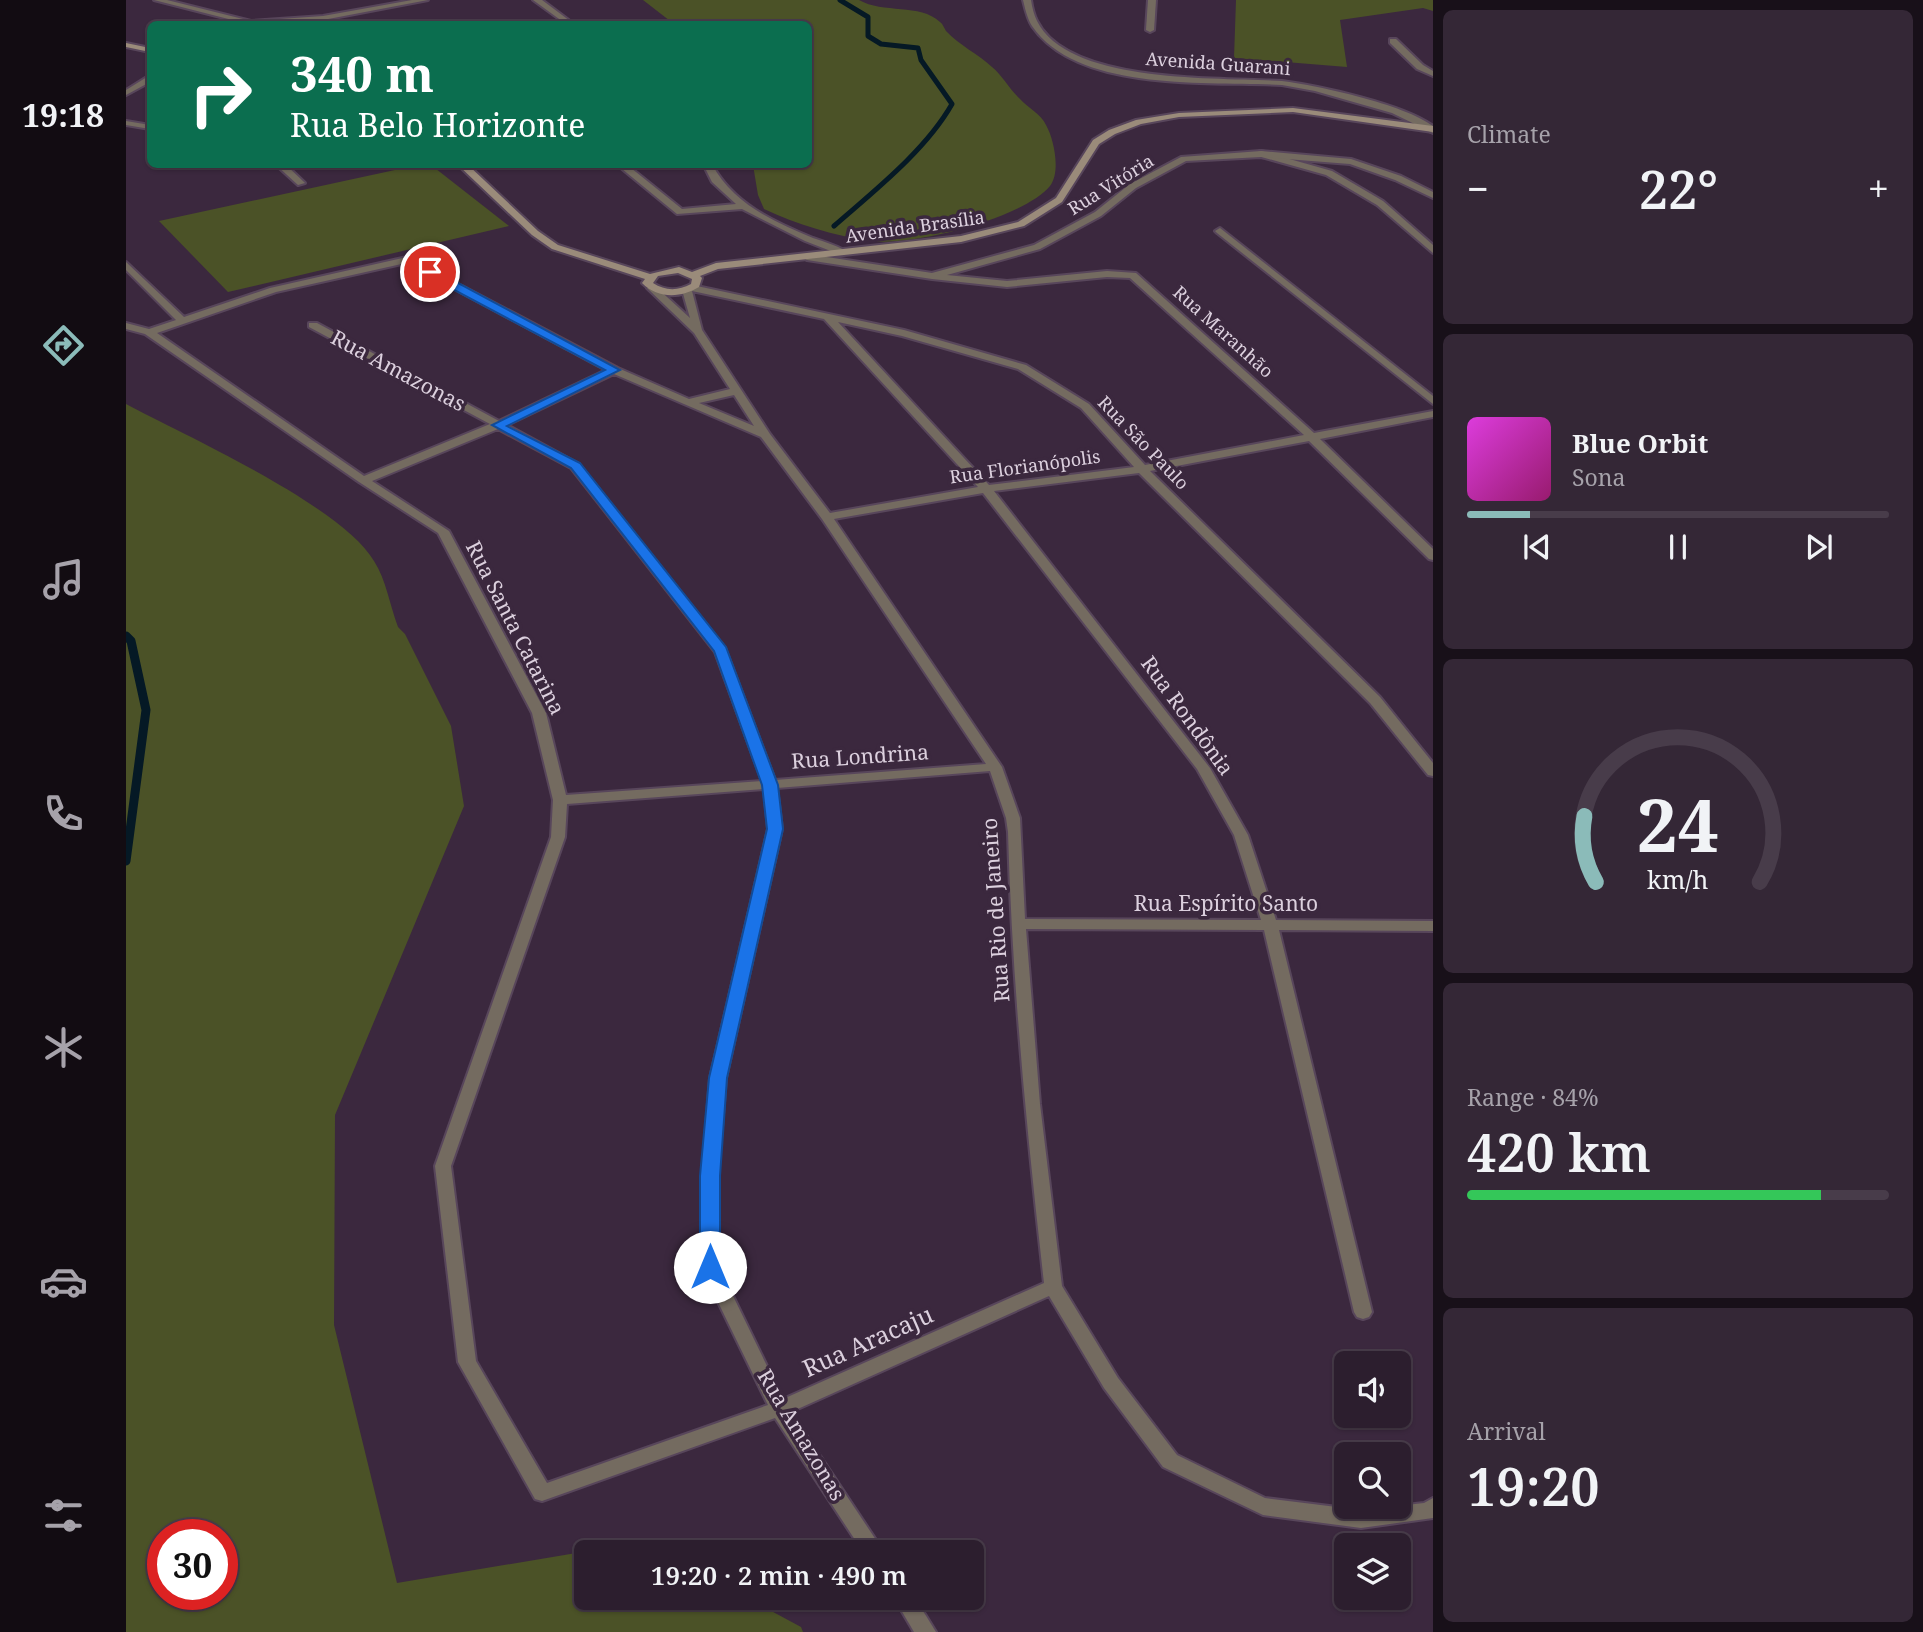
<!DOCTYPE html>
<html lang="en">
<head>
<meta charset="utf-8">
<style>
  body { margin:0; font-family:"Noto Serif",serif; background:#342736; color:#f1f3f6; height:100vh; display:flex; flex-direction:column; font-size:26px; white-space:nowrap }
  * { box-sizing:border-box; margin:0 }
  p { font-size:23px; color:#a6a2aa }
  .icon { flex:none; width:38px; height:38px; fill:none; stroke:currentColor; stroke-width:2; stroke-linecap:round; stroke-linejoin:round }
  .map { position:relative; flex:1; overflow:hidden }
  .panel { display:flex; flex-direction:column; gap:10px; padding:10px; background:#181019; width:490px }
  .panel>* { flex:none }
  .guide { position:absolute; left:21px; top:21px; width:665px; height:147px; border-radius:10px; box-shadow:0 2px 5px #0004,0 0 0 2px #483c4a; background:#0b6e4f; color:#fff; overflow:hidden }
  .tools { position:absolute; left:1208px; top:1351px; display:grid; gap:14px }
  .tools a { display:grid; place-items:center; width:77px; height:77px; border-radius:10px; background:#2c1e2e; box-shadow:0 2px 5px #0004,0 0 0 2px #483c4a; font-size:35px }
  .speed { position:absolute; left:21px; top:1519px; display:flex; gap:14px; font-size:35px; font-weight:700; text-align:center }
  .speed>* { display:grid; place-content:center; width:91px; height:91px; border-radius:50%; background:#2c1e2e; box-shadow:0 2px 5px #0004,0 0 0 2px #483c4a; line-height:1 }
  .speed .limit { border:10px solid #d22; background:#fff; color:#111 }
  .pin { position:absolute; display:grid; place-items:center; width:60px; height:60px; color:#fff; margin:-30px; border:4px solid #fff; border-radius:50%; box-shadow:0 2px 7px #0007 }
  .me { position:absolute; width:77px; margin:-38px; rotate:0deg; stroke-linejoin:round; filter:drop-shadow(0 0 5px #0008) }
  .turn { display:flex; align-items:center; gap:24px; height:147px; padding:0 28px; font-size:32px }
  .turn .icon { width:91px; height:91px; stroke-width:2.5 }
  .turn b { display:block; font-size:49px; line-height:60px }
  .big { font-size:52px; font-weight:600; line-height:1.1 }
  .panel .card { flex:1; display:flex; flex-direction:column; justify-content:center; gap:10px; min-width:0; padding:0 24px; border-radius:10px; background:#342736 }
  .panel .dial { align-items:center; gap:0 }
  .dial svg { height:182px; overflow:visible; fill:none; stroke:#483c4a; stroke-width:7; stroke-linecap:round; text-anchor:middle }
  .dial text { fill:#f1f3f6; stroke:none }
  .song { display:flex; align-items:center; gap:21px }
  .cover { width:84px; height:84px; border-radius:10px; background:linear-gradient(135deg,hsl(300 70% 55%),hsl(320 70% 35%)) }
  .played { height:7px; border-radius:4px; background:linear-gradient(90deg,#8bbbb9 15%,#483c4a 15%) }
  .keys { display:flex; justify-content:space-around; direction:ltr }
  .heat { display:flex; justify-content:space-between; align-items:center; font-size:38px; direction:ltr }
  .charge { height:10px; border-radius:5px; background:linear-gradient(90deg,#34c759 84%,#483c4a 0) }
  .trip { position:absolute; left:448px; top:1540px; width:410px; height:70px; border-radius:10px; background:#2c1e2e; box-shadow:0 2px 5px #0004,0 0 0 2px #483c4a; font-weight:600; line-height:70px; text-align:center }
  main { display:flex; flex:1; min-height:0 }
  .menu { display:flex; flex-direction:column; width:126px; justify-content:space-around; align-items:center; background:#120c12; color:#a6a2aa }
  .menu .icon { width:49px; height:49px }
  .menu .on { color:#8bbbb9 }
  .menu b { font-size:32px; color:#f1f3f6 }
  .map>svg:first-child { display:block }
  .green { fill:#4b5227; fill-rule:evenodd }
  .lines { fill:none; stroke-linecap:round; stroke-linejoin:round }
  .stream-far1 { stroke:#051925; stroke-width:5 }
  .stream { stroke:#051925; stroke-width:9 }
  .lane-casing { stroke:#58465b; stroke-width:4 }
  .street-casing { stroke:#58465b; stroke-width:4 }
  .secondary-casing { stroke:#58465b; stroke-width:4 }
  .lane { fill:#746b60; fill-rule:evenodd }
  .street { fill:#746b60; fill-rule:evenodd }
  .secondary { fill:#9a8b7a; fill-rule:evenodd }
  .route { fill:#1a73e8; stroke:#114b97; stroke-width:2 }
  .labels { text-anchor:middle; stroke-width:7; stroke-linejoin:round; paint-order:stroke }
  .far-street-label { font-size:18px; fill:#dcd0de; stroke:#3b283e }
  .street-label { font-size:21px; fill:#dcd0de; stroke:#3b283e }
  .near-street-label { font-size:24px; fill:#dcd0de; stroke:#3b283e }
</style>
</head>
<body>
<main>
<nav class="menu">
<b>19:18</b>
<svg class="icon on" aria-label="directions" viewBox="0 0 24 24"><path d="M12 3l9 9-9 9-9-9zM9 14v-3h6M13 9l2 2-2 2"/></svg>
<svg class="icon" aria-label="music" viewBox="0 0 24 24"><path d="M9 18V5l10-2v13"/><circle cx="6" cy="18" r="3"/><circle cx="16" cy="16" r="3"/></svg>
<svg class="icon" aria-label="phone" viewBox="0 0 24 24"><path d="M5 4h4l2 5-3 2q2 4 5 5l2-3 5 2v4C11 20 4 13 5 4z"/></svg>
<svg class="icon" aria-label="climate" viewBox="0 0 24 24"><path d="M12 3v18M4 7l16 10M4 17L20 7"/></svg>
<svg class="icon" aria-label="car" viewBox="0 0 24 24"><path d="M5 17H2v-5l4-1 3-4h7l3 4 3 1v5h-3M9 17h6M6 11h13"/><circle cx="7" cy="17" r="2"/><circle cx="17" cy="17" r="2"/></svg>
<svg class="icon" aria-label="filters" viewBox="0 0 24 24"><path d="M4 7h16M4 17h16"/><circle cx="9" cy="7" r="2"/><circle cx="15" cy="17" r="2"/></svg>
</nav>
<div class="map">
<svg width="1307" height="1632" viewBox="0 0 1307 1632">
  <rect width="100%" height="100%" fill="#3b283e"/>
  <g class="green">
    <path d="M517 0H733C757 14 794 3 814 22 817 24 818 28 820 31 833 45 852 54 866 67 877 76 883 89 894 99 902 108 915 114 920 125 928 139 935 172 924 186 898 218 785 247 745 241 709 236 670 224 638 209L632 195 627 165 682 164V24H548Z"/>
    <polygon points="1110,0 1307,0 1307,11 1297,8 1214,20 1221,67 1108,58"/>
    <polygon points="305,165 383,226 102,292 33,221 292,165"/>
    <path d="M0 404C60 436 216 506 248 561 260 579 264 606 272 627L279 634 325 726 338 806 209 1115 208 1325 271 1583 486 1547 504 1552H460V1598H621L675 1627 677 1632H0ZM37 1535H96V1594H37Z"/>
  </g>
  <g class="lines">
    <path class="stream-far1" d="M708 226C748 191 800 150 826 104L795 60 792 48 755 44 742 36V17L714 0"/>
    <polyline class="stream" points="0,636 5,641 20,710 0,861"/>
    <g class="lane-casing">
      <polygon id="lane" points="1135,151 1206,171 1257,201 1307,245 1307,253 1251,205 1200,175 1132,156 1132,152"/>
    </g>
    <g class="street-casing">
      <g id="street">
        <polygon points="28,0 41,0 125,21 197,16 286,0 302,0 197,20 122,24"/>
        <polygon points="407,0 416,0 448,24 440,24"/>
        <path d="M897 0H905C906 7 908 15 911 21 943 85 1094 77 1156 81 1194 86 1277 104 1307 126V133L1266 113 1189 91 1156 85C1084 81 952 93 906 26 901 18 899 8 897 0Z"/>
        <polygon points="1022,0 1030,0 1028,30 1024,32 1020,30"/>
        <polygon points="1264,39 1270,39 1297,65 1307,71 1307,76 1291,69 1264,43"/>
        <polygon points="21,77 24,77 24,82 0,95 0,90"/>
        <polygon points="0,121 24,125 24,129 0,125"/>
        <path d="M1135 151 1225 159 1275 176 1307 192V198L1269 180 1224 164 1135 157 1060 161 1010 188 975 216 914 249 821 275 881 281 981 271 1010 273 1188 433 1307 411V417L1194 439 1307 549V560L1303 559 1183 441 1024 471 1254 697 1307 763V776L1302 775 1244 703 1013 473 868 491 1084 768 1122 835 1150 920 1307 921V931L1153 930 1246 1312 1243 1317 1237 1319 1231 1317 1228 1312 1138 930 900 929 914 1104 936 1286 992 1378 1051 1455 1139 1498 1235 1510 1298 1503 1307 1498V1518L1235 1528 1137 1515 1037 1467 978 1388 923 1296 665 1412 758 1552H737L649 1418 416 1501 409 1499 332 1362 309 1166 425 837 427 800 406 713 312 533 233 482 19 334 0 329V323L23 329 50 320 0 270V262L58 317 144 288 281 257 492 368 563 399 604 389 568 333 521 288 529 286 564 318 556 290 566 285 778 330 900 365 963 404 1019 465 1178 435 1004 278 981 277 881 287 806 279 681 260 676 257 681 254 806 273 908 245 969 212 1004 184 1055 157ZM280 263 480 370 373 421 191 323H183V327L364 424 238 476 31 333 150 292ZM566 291 698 319 852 487 704 513 644 434 576 330ZM712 322 776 336 892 369 955 408 1008 467 863 485ZM488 374 635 437 696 519 860 764 649 780 599 648 453 464 381 425ZM608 395 628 426 573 403ZM372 429 445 468 589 652 636 781 440 795 420 713 323 531 246 481ZM857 493 1071 769 1108 835 1135 920 899 919 894 818 876 767 708 519ZM864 771 880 818 882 832C886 983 901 1133 918 1283L657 1399 593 1267 592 1176 600 1078 656 829 651 788ZM638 789 642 829 584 1078 576 1176 575 1267 642 1405 421 1483 350 1361 325 1166 439 837 441 804Z"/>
        <polygon points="149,164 159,164 179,183 172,185"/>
        <path d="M490 164H500L556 209 610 204 586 182 577 164H586C606 203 648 222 687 238 699 242 713 246 723 253L715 255 679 241 616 209 551 214Z"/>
        <polygon points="1094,228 1307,396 1307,404 1091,233 1089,231"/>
        <polygon points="768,1598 789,1598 810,1632 788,1632"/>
      </g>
    </g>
    <g class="secondary-casing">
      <g id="secondary">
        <polygon points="0,43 24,48 24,52 0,47"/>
        <path d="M1167 108 1307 126V132L1167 112 1053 117 1015 124 989 134 973 144 936 202 898 226 835 242 592 269 574 276 576 278 573 287C555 298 532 299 516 283L519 279 426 249 406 235 331 164H341L412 231 432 245 524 274 553 267 566 272 590 263 835 236 892 222 930 198 967 140 983 130 1010 120 1053 113ZM552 273 566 279 565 284C552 291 539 291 527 283L532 276Z"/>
      </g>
    </g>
    <use href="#lane" class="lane"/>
    <use href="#street" class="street"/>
    <use href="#secondary" class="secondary"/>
  </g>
  <polygon class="route" points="300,270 308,270 494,370 381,426 454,463 600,647 652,785 657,829 601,1078 594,1176 594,1267 591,1272 584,1275 577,1272 574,1267 574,1176 583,1078 641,829 636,785 588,651 445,468 366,425 479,370 300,275"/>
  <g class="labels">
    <g class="far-street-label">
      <text transform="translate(1092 64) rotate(4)" y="6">Avenida Guarani</text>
      <text transform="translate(985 185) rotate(-32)" y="6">Rua Vitória</text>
      <text transform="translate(789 227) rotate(-8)" y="6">Avenida Brasília</text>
      <text transform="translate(1097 332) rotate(42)" y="6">Rua Maranhão</text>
      <text transform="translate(1017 443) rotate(46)" y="6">Rua São Paulo</text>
      <text transform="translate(899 467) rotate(-8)" y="6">Rua Florianópolis</text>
    </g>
    <g class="street-label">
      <text transform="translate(272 371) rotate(28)" y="7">Rua Amazonas</text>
      <text transform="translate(389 628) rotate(63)" y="7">Rua Santa Catarina</text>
      <text transform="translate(1061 716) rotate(54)" y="7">Rua Rondônia</text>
      <text transform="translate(734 757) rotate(-4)" y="7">Rua Londrina</text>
      <text x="1100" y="911">Rua Espírito Santo</text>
      <text transform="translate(870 910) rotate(-94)" y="7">Rua Rio de Janeiro</text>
      <text transform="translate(675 1435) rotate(59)" y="7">Rua Amazonas</text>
    </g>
    <g class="near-street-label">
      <text transform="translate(742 1342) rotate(-24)" y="8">Rua Aracaju</text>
    </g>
  </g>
</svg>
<div class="tools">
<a><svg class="icon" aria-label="sound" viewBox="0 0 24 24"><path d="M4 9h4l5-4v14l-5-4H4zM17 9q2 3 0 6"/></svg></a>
<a><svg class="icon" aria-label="search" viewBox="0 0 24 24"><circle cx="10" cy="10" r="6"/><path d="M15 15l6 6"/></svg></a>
<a><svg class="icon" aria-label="layers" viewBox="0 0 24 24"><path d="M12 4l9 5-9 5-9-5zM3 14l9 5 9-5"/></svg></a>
</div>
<div class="speed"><div class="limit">30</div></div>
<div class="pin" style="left:304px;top:272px;background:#d93025"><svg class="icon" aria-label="arrive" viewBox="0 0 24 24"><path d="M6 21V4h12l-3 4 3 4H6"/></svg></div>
<svg class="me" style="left:584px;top:1267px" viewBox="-20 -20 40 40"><circle r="19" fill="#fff"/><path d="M0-13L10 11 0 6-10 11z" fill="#1a73e8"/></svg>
<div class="trip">19:20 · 2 min · 490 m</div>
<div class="guide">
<div class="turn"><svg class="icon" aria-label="right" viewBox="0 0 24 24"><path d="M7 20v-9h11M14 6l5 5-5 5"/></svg><div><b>340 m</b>Rua Belo Horizonte</div></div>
</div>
</div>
<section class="panel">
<div class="card"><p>Climate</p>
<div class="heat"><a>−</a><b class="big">22°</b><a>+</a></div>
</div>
<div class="card">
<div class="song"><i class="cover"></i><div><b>Blue Orbit</b><p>Sona</p></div></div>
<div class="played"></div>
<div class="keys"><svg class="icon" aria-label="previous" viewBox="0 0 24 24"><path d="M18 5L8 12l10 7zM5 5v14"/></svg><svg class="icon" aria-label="pause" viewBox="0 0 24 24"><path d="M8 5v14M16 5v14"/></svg><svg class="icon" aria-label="next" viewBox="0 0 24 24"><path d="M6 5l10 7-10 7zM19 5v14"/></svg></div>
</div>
<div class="card dial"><svg viewBox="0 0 100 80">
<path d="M14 69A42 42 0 1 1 86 69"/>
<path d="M14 69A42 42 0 0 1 9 40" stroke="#8bbbb9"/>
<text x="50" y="56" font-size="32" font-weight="700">24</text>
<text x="50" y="72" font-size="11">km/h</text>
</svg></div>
<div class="card"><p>Range · 84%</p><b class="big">420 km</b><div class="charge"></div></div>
<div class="card"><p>Arrival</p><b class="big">19:20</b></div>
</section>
</main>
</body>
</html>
